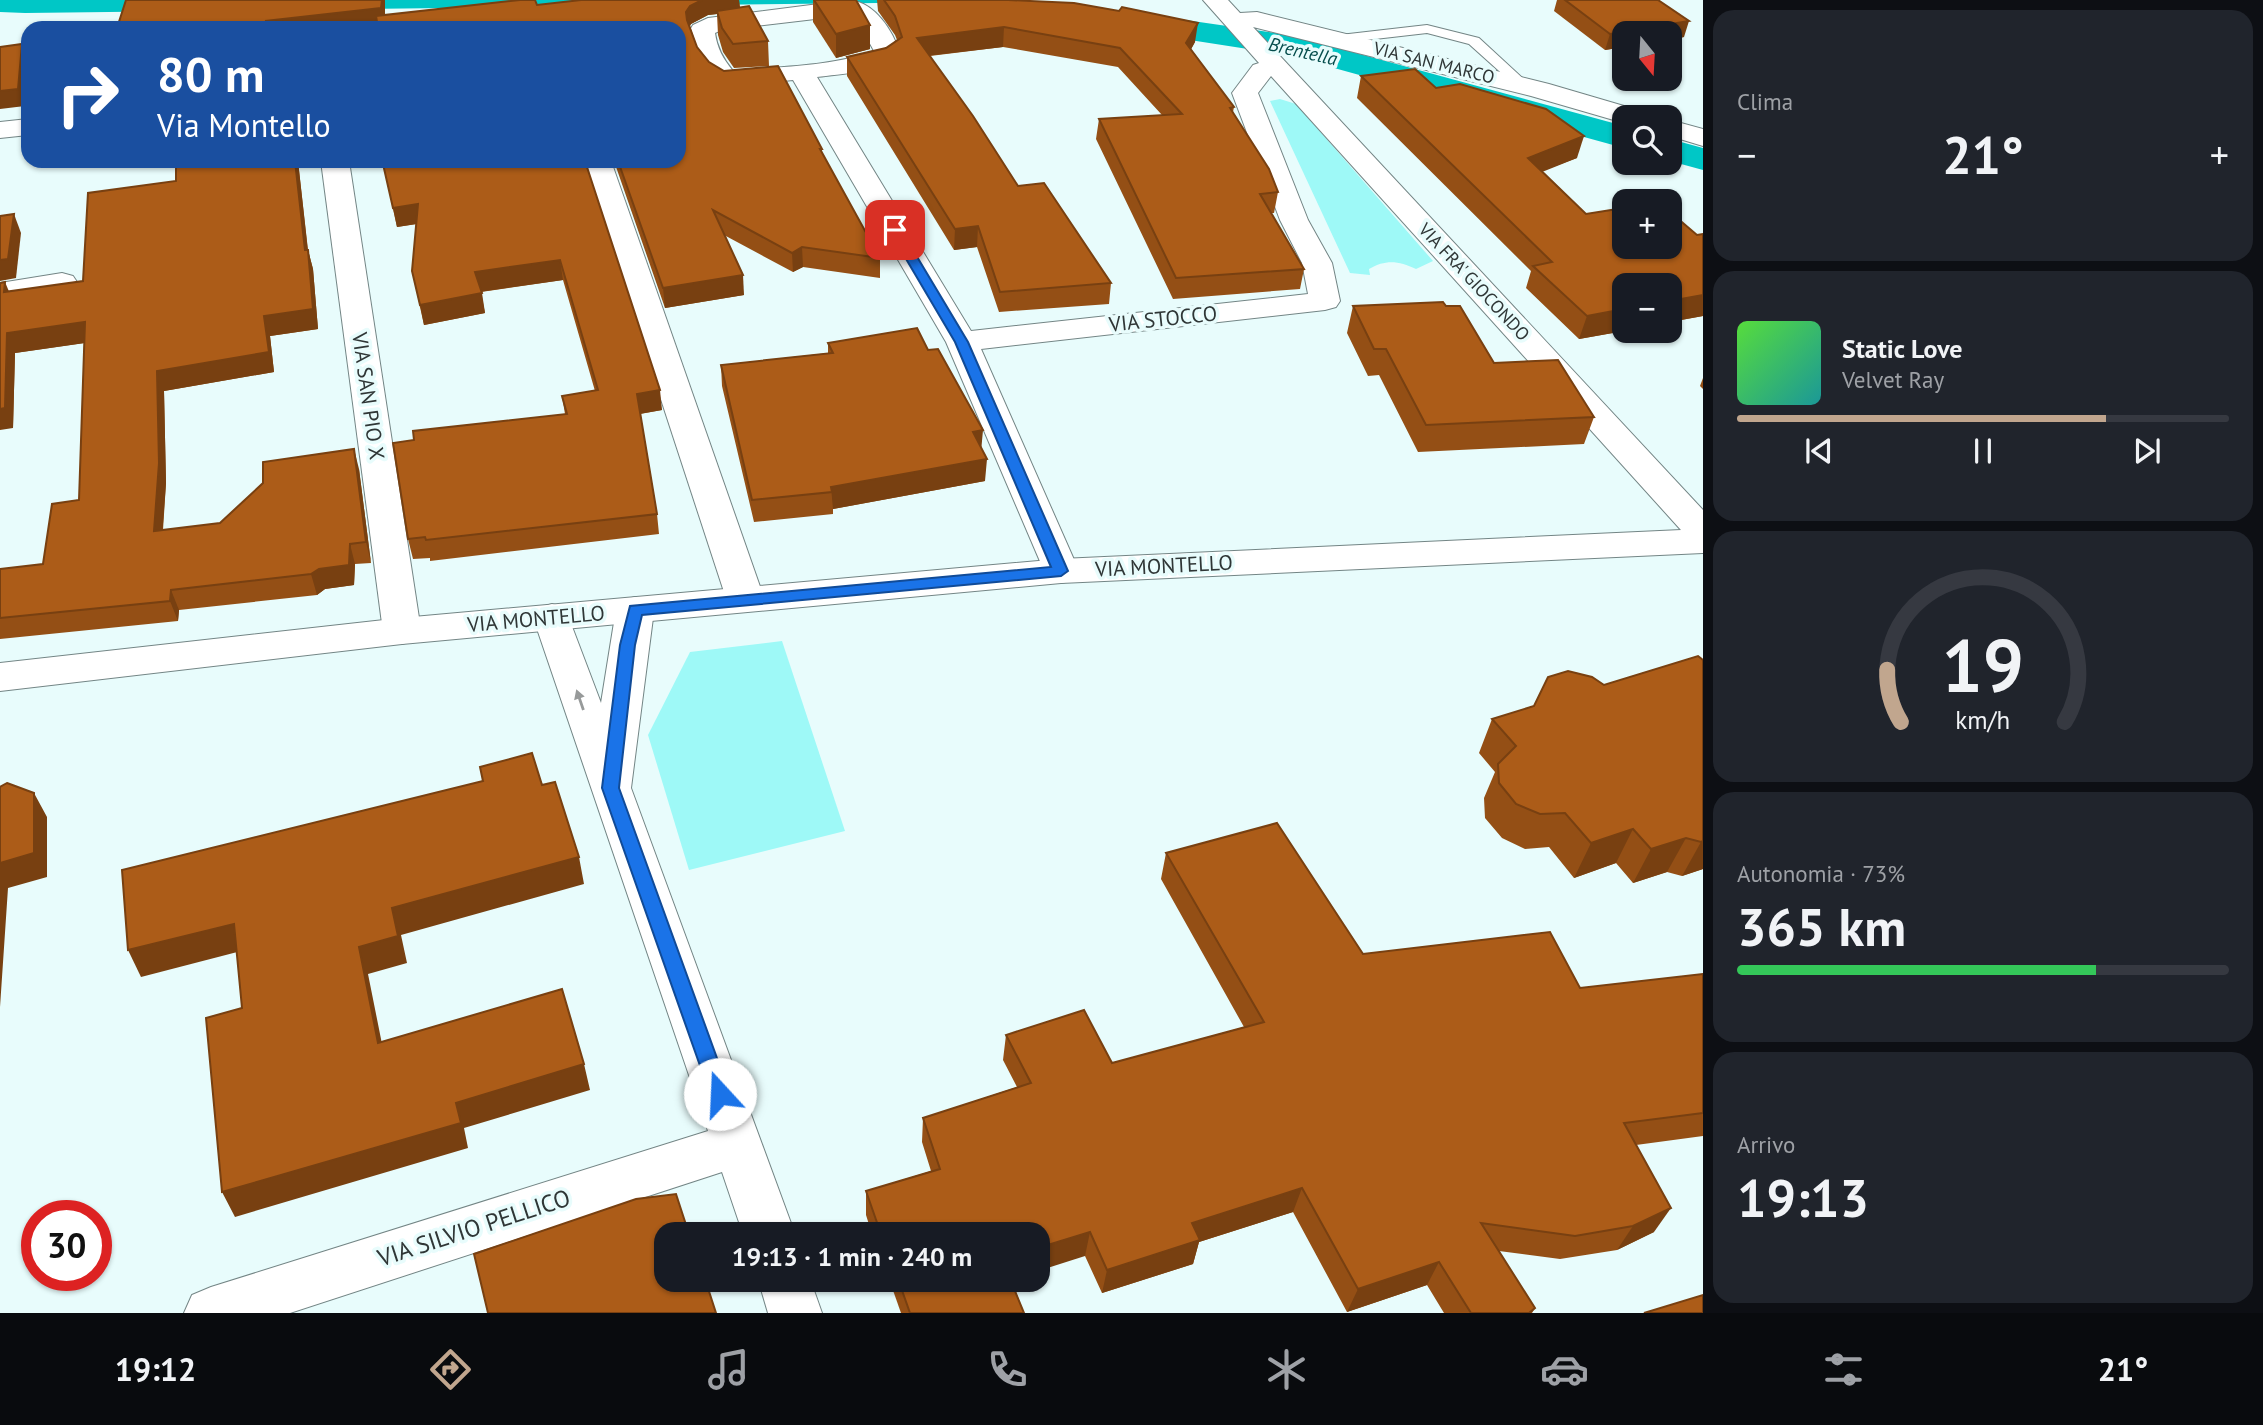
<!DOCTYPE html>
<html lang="it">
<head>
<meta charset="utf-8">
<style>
  body { margin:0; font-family:"PT Sans",sans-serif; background:#20242c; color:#f1f3f6; height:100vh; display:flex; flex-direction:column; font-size:26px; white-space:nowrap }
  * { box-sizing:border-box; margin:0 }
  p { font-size:23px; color:#9ea1a6 }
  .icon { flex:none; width:38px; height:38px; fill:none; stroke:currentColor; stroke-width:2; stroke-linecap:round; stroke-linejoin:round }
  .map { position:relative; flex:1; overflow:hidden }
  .drawer { display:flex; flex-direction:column; gap:10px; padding:10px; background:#0d0f14; width:560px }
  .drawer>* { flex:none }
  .guide { position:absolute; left:21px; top:21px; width:665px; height:147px; border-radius:21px; box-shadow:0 2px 5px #0004; background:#1a4fa0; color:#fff; overflow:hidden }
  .needle { width:46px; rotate:162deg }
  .buttons { position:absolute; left:1612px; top:21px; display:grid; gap:14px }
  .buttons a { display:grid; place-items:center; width:70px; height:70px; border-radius:14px; background:#171b24; box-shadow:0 2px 5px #0004; font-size:35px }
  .speed { position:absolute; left:21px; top:1200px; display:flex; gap:14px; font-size:35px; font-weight:700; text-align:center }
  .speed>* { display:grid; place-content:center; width:91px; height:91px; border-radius:50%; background:#171b24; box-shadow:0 2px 5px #0004; line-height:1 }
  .speed .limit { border:10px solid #d22; background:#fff; color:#111 }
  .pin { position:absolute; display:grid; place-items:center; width:60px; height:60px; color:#fff; margin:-30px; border-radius:14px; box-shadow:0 4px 10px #0006 }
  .me { position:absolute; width:77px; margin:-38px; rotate:340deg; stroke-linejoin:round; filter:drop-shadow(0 0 5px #0008) }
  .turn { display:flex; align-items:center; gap:24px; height:147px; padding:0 21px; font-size:32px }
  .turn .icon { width:91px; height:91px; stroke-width:2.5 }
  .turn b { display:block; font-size:49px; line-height:60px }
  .big { font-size:52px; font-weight:800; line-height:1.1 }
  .drawer .card { flex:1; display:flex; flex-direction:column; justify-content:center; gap:10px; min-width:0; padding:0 24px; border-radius:21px; background:#20242c }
  .drawer .dial { align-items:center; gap:0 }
  .dial svg { height:182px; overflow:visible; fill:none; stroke:#363941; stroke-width:7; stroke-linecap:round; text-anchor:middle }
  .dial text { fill:#f1f3f6; stroke:none }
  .song { display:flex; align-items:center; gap:21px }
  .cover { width:84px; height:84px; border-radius:10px; background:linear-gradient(135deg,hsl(110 70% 55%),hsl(180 70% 35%)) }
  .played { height:7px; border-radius:4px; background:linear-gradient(90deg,#c1a68e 75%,#363941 75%) }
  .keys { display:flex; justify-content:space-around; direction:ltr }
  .heat { display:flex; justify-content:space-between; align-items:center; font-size:38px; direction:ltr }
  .charge { height:10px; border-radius:5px; background:linear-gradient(90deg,#34c759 73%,#363941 0) }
  .trip { position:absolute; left:654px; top:1222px; width:396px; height:70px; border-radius:21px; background:#171b24; box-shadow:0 2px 5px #0004; font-weight:800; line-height:70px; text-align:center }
  .tabs { display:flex; height:112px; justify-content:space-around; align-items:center; background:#090b0e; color:#9ea1a6 }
  .tabs .icon { width:49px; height:49px }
  .tabs .current { color:#c1a68e }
  .tabs b { font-size:32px; color:#f1f3f6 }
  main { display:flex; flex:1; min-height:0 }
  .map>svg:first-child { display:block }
  .green { fill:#9ef9f7 }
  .water { fill:#00c7c6 }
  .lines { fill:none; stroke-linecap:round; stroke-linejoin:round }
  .canal { fill:#00c7c6; fill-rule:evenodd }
  .service-casing { stroke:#738585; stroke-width:2 }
  .minor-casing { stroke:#738585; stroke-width:2 }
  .secondary-casing { stroke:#738585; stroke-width:2 }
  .service { fill:#fff; fill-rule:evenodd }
  .minor { fill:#fff; fill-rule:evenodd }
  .secondary { fill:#fff; fill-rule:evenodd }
  .wall { fill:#944f15 }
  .shaded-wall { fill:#784011 }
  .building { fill:#ac5c18; stroke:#784011; stroke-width:2 }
  .oneway { fill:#979a9a }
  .route { fill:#1a73e8; stroke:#114b97; stroke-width:2 }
  .labels { text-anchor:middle; stroke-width:7; stroke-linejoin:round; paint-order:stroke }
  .far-street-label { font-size:18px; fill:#2f3636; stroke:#e8fcfc }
  .far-water-label { font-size:19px; font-style:italic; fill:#064e4d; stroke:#e8fcfc }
  .street-label { font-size:21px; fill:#2f3636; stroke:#e8fcfc }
  .near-street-label { font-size:24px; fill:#2f3636; stroke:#e8fcfc }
</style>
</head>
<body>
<main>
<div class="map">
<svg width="1703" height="1313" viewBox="0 0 1703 1313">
  <rect width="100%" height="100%" fill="#e8fcfc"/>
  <g class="green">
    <path d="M1280 99 1296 104 1433 261 1416 269C1399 261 1386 259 1369 269L1370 275 1350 273 1270 101Z"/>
    <polygon points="782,641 845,831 689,870 648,735 690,652"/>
  </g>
  <polygon class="water" points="0,0 878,0 878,3 25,13 0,12"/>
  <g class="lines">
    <g class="canal">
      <polygon points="1130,12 1290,35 1624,126 1624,148 1287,55 1119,29 1114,22 1119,15"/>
      <polygon points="1670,139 1703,148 1703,170 1670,161"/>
    </g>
    <g class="service-casing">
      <polygon id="service" points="1427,25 1479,38 1530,85 1528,88 1518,88 1469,44 1427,33 1340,43 1333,39 1340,35"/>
    </g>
    <g class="minor-casing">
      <g id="minor">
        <path d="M850 0C875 3 893 30 900 54 887 72 838 74 817 77L971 331 1308 294 1302 263 1280 220 1232 93 1253 65 1259 63 1203 0H1228L1240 13 1257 12 1549 84 1641 111 1645 117H1624V123L1531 96 1253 27 1703 510V544L1690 540 1271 76 1258 93 1308 220 1332 263 1340 301 1336 307 1325 310 981 349 1079 571 1074 580 1061 583 1048 580 946 342 793 80 726 87C705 81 692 50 690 30L693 25 708 18ZM849 15 856 18 874 51C836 66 774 67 733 71 723 59 717 48 715 33L722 30Z"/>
        <polygon points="28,119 28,135 0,138 0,122"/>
        <polygon points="1670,120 1703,129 1703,146 1670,136"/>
        <polygon points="321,161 349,161 421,631 415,640 402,644 389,640 383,631"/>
        <polygon points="583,161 611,161 764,598 758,607 745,611 732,607 726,598"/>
        <polygon points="62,273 73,276 77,282 73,288 0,301 0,283"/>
        <polygon points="635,597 648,601 654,610 631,788 795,1234 743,1234 722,1172 290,1313 184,1313 192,1295 211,1287 708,1131 533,617 539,608 552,604 565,608 601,703 616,610 622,601"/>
        <polygon points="758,1279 810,1279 822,1313 768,1313"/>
      </g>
    </g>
    <g class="secondary-casing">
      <polygon id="secondary" points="1703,529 1703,553 1061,583 402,644 0,691 0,663 402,618 1061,559"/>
    </g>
    <use href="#service" class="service"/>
    <use href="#minor" class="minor"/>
    <use href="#secondary" class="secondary"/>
  </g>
  <g class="wall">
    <polygon points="126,0 385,0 385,15 537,5 739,0 740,7 768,41 769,66 734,68 723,52 718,35 717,14 708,15 691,24 690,26 697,47 709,62 822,149 822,154 880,258 880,278 803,267 793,272 724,235 744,295 665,308 614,161 679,161 378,26"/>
    <polygon points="813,0 856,0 870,25 870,49 836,58 813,22"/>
    <polygon points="877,0 1008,0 1195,42 1191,49 1234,107 1233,112 1278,192 1274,213 1271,213 1304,269 1300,289 1173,299 1096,139 1099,119 1162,115 1118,67 1003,47 930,56 1018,186 1111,283 1109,304 999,312 977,247 954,250 847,76 847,57 886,48 897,40 895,35 878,11"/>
    <polygon points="1557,0 1658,0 1684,37 1605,50 1554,11"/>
    <polygon points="1361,76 1436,88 1577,158 1542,171 1586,214 1697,235 1703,234 1703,316 1670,322 1670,285 1624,285 1624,331 1579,339 1526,288 1531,271 1357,98"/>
    <polygon points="176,161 298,161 308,250 313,269 318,329 270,336 274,372 164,391 166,483 163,530 220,523 359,469 371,563 355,564 354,585 325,589 317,595 179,610 178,621 0,639 0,569 43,564 79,500 84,343 15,353 13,428 9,292 83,281 176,181"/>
    <polygon points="585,161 662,410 640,414 657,514 659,534 430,561 430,558 413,559 408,539 414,440 565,414 562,396 595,391 563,280 481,292 485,313 424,325 412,271 417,224 397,227 383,164"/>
    <polygon points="1353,306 1494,363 1594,417 1584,444 1418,452 1379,375 1368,376 1347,333"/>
    <polygon points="828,343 981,449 985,481 833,509 833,514 754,522 722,386 721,365 828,353"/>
    <polygon points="1703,378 1703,389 1700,386"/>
    <polygon points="1698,656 1703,869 1682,876 1667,872 1633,883 1616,863 1574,878 1549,847 1525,849 1502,838 1485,818 1484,798 1495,772 1479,753 1492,719"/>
    <polygon points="1166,853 1363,954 1580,988 1703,974 1703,1136 1636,1145 1654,1232 1617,1250 1560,1259 1499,1251 1535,1308 1532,1313 1444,1313 1427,1285 1347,1312 1293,1212 1199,1242 1193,1264 1102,1293 1085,1256 1038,1234 872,1234 866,1215 866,1191 931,1171 922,1142 923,1118 1017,1087 1003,1060 1006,1035 1112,1063 1244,1027 1161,879"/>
    <polygon points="889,1279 1011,1279 1024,1313 901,1313"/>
  </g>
  <g class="shaded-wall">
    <polygon points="382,0 385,0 385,26 364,28 267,28 266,21"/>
    <polygon points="702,0 739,0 740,11 717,11 717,14 708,15 691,24 687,30 686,12 690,6"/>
    <polygon points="1689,21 1684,37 1670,40 1670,33 1624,33 1624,47 1605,50 1610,34"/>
    <polygon points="1198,23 1195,42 1184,62 1186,43"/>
    <polygon points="870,25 870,49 836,58 836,34"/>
    <polygon points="1004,27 1003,47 917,57 917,38"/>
    <polygon points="22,44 27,61 25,106 0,109 0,91"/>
    <polygon points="1584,136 1577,158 1522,180 1528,158"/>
    <polygon points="295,161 298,161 309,261 308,250 313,269 318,329 270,336 274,372 164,391 166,483 161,551 154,531 157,371 264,316 305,250"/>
    <polygon points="418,204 422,223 397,227 393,208"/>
    <polygon points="14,214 21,233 16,278 0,281 0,260"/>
    <polygon points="978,226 977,247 954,250 955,229"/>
    <polygon points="802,247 803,267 793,272 792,253"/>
    <polygon points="560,260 563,280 479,292 475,272"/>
    <polygon points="743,275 744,295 665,308 663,288"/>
    <polygon points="5,282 13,301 4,292"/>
    <polygon points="482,293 485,313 424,325 420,305"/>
    <polygon points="1703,295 1703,316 1670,322 1670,301"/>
    <polygon points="1624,309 1624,331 1579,339 1587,316"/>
    <polygon points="85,322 92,342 15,353 13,428 0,430 0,409 7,333"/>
    <polygon points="660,390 662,410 639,414 637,394"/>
    <polygon points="983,430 981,452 973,432"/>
    <polygon points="354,449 359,469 371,563 366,542"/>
    <polygon points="987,459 985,481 833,509 831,487"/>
    <polygon points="350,544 355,564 354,585 325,589 317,595 311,574"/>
    <polygon points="171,590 179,610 178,621 170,601"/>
    <polygon points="34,793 47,817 47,877 8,888 0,1007 0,863"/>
    <polygon points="1633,829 1616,863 1574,878 1591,843"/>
    <polygon points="1686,838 1667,872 1633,883 1651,849"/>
    <polygon points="1703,841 1703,869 1682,876 1701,842"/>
    <polygon points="579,857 584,884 401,935 407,963 368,974 387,1069 378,1043 359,947 392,908"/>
    <polygon points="234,924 245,950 141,977 128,950"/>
    <polygon points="584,1064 590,1090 464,1128 468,1148 235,1217 222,1192 456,1103"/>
    <polygon points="1302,1188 1293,1212 1199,1242 1193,1264 1102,1293 1107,1270 1192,1223"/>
    <polygon points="1671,1208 1654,1232 1617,1250 1633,1226"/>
    <polygon points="1090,1232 1085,1256 1038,1271 1038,1248"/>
    <polygon points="1439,1262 1427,1285 1347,1312 1358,1289"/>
  </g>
  <g class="building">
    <polygon points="126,0 382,0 381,8 266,21 267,28 117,28"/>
    <polygon points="520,0 535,0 537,5 581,0 702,0 690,6 686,12 687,20 697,47 709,62 724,71 778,66 822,149 820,149 880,258 802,247 792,253 713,210 743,275 663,288 618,161 679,161 679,28 378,28 376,16"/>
    <polygon points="814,0 856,0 870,25 836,34"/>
    <polygon points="884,0 1008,0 1074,3 1119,11 1122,7 1198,23 1186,43 1234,107 1230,108 1269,169 1278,192 1260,194 1304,269 1176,278 1099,119 1182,114 1120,48 1004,27 917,38 973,116 1018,186 1044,183 1111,283 1000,292 978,226 955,229 847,57 886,48 902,37 895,16"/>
    <polygon points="1565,0 1658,0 1689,21 1610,34"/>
    <polygon points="749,6 768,41 733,44 722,28 717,11"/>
    <polygon points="22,44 18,89 0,91 0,47"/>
    <polygon points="1415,69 1436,88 1460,84 1546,109 1584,136 1528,158 1586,214 1624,208 1624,247 1670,247 1670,212 1697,235 1703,234 1703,295 1670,301 1670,285 1624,285 1624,309 1587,316 1533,266 1552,262 1361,76"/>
    <polygon points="176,161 295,161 305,250 308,250 313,309 264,316 269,352 157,371 159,463 154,531 220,523 263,483 263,462 354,449 366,542 350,544 349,565 319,569 311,574 171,590 170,601 0,618 0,569 43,564 52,504 79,500 85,322 7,333 5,408 0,409 0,283 5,282 4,292 83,281 88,193 176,181"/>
    <polygon points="387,161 585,161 660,390 637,394 657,514 426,540 425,537 408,539 393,443 414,440 413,431 567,414 562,396 598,390 560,260 475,272 482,293 420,305 412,271 418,204 393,208 383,164 388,164"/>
    <polygon points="14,214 8,259 0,260 0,216"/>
    <polygon points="1443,302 1446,306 1460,306 1494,363 1558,360 1594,417 1426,425 1386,349 1374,349 1353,306"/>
    <polygon points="917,328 928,350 938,349 983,430 973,432 987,459 831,487 832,492 752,500 721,365 833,353 828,343"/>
    <polygon points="1698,656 1703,660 1703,841 1701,842 1686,838 1651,849 1633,829 1591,843 1565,813 1540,814 1516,804 1499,783 1498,764 1516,746 1492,719 1534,706 1548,677 1568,671 1592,677 1604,685"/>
    <polygon points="532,753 542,785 555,782 579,857 392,908 398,936 359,947 378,1043 562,989 584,1064 456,1103 461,1123 222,1192 206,1018 242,1008 234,924 128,950 122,870 483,781 480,767"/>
    <polygon points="7,783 34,793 34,853 0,863 0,787"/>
    <polygon points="1277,823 1363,954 1550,932 1580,988 1703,974 1703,1113 1624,1123 1671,1208 1633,1226 1575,1236 1481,1223 1535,1308 1529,1313 1471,1313 1439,1262 1358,1289 1302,1188 1192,1223 1200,1240 1107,1270 1090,1232 1038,1248 1038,1234 881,1234 866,1191 940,1169 923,1118 1031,1083 1006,1035 1084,1010 1112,1063 1264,1022 1166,853"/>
    <polygon points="676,1194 689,1234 667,1234 667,1279 705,1279 716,1313 488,1313 474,1254 636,1199"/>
    <polygon points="898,1279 1010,1279 1024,1313 910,1313"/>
    <polygon points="1703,1295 1703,1313 1644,1313"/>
  </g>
  <defs><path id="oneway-solid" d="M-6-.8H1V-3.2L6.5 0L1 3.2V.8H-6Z" transform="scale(1.75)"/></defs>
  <use class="oneway" href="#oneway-solid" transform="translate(580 700) rotate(-109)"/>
  <polygon class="route" points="895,226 901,230 968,342 1068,571 1061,576 642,615 635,645 619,788 730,1094 727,1101 720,1103 713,1101 710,1094 602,788 620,645 630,606 1051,567 955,342 889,230"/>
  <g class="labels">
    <g class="far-street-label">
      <text transform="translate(1434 63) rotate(14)" y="6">VIA SAN MARCO</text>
      <text transform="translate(1474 282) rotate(47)" y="6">VIA FRA' GIOCONDO</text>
    </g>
    <g class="far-water-label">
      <text transform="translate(1303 51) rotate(13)" y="7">Brentella</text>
    </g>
    <g class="street-label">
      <text transform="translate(1163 319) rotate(-6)" y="7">VIA STOCCO</text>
      <text transform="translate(368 396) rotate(82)" y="7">VIA SAN PIO X</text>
      <text transform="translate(1164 566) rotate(-3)" y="7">VIA MONTELLO</text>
      <text transform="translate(536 619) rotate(-5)" y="7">VIA MONTELLO</text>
    </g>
    <g class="near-street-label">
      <text transform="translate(474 1228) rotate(-18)" y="8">VIA SILVIO PELLICO</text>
    </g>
  </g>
</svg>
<div class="buttons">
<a><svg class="needle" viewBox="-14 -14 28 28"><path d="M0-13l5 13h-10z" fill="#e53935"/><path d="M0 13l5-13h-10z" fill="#9ea1a6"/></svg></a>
<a><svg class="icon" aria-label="search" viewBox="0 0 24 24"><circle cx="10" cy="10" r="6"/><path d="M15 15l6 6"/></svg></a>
<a>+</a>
<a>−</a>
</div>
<div class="speed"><div class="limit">30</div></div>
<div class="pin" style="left:895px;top:230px;background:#d93025"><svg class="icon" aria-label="arrive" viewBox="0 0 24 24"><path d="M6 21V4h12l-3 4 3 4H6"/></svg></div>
<svg class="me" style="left:720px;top:1094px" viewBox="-20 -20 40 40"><circle r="19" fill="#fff"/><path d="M0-13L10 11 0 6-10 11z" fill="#1a73e8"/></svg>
<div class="trip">19:13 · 1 min · 240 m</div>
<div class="guide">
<div class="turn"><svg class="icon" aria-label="right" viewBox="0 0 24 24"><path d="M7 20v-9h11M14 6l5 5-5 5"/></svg><div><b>80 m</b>Via Montello</div></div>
</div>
</div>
<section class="drawer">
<div class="card"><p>Clima</p>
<div class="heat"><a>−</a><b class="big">21°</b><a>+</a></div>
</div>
<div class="card">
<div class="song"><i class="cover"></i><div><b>Static Love</b><p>Velvet Ray</p></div></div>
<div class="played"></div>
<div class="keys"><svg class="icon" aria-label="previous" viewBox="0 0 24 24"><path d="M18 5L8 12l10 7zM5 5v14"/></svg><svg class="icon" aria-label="pause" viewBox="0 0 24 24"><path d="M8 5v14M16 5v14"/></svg><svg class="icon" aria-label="next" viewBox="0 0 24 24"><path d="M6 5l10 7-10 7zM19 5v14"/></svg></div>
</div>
<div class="card dial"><svg viewBox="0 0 100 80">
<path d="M14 69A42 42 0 1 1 86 69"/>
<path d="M14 69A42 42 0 0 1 8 46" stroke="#c1a68e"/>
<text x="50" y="56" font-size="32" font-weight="700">19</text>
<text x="50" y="72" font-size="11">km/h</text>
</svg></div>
<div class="card"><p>Autonomia · 73%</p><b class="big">365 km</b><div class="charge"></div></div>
<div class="card"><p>Arrivo</p><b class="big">19:13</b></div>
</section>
</main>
<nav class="tabs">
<b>19:12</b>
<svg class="icon current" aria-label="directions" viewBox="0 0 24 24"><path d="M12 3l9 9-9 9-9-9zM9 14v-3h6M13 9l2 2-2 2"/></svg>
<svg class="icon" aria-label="music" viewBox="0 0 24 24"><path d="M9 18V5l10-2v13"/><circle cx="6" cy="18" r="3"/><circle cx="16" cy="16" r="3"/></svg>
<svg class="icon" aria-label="phone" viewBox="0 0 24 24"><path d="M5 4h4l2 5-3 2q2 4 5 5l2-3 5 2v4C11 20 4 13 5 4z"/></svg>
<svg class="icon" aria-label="climate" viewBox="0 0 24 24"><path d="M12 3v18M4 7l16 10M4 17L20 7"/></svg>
<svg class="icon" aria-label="car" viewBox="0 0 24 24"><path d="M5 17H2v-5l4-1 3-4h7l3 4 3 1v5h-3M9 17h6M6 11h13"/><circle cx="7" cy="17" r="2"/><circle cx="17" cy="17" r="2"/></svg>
<svg class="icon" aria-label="filters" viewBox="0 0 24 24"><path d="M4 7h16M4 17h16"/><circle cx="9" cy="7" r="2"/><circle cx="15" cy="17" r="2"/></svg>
<b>21°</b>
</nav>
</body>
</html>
